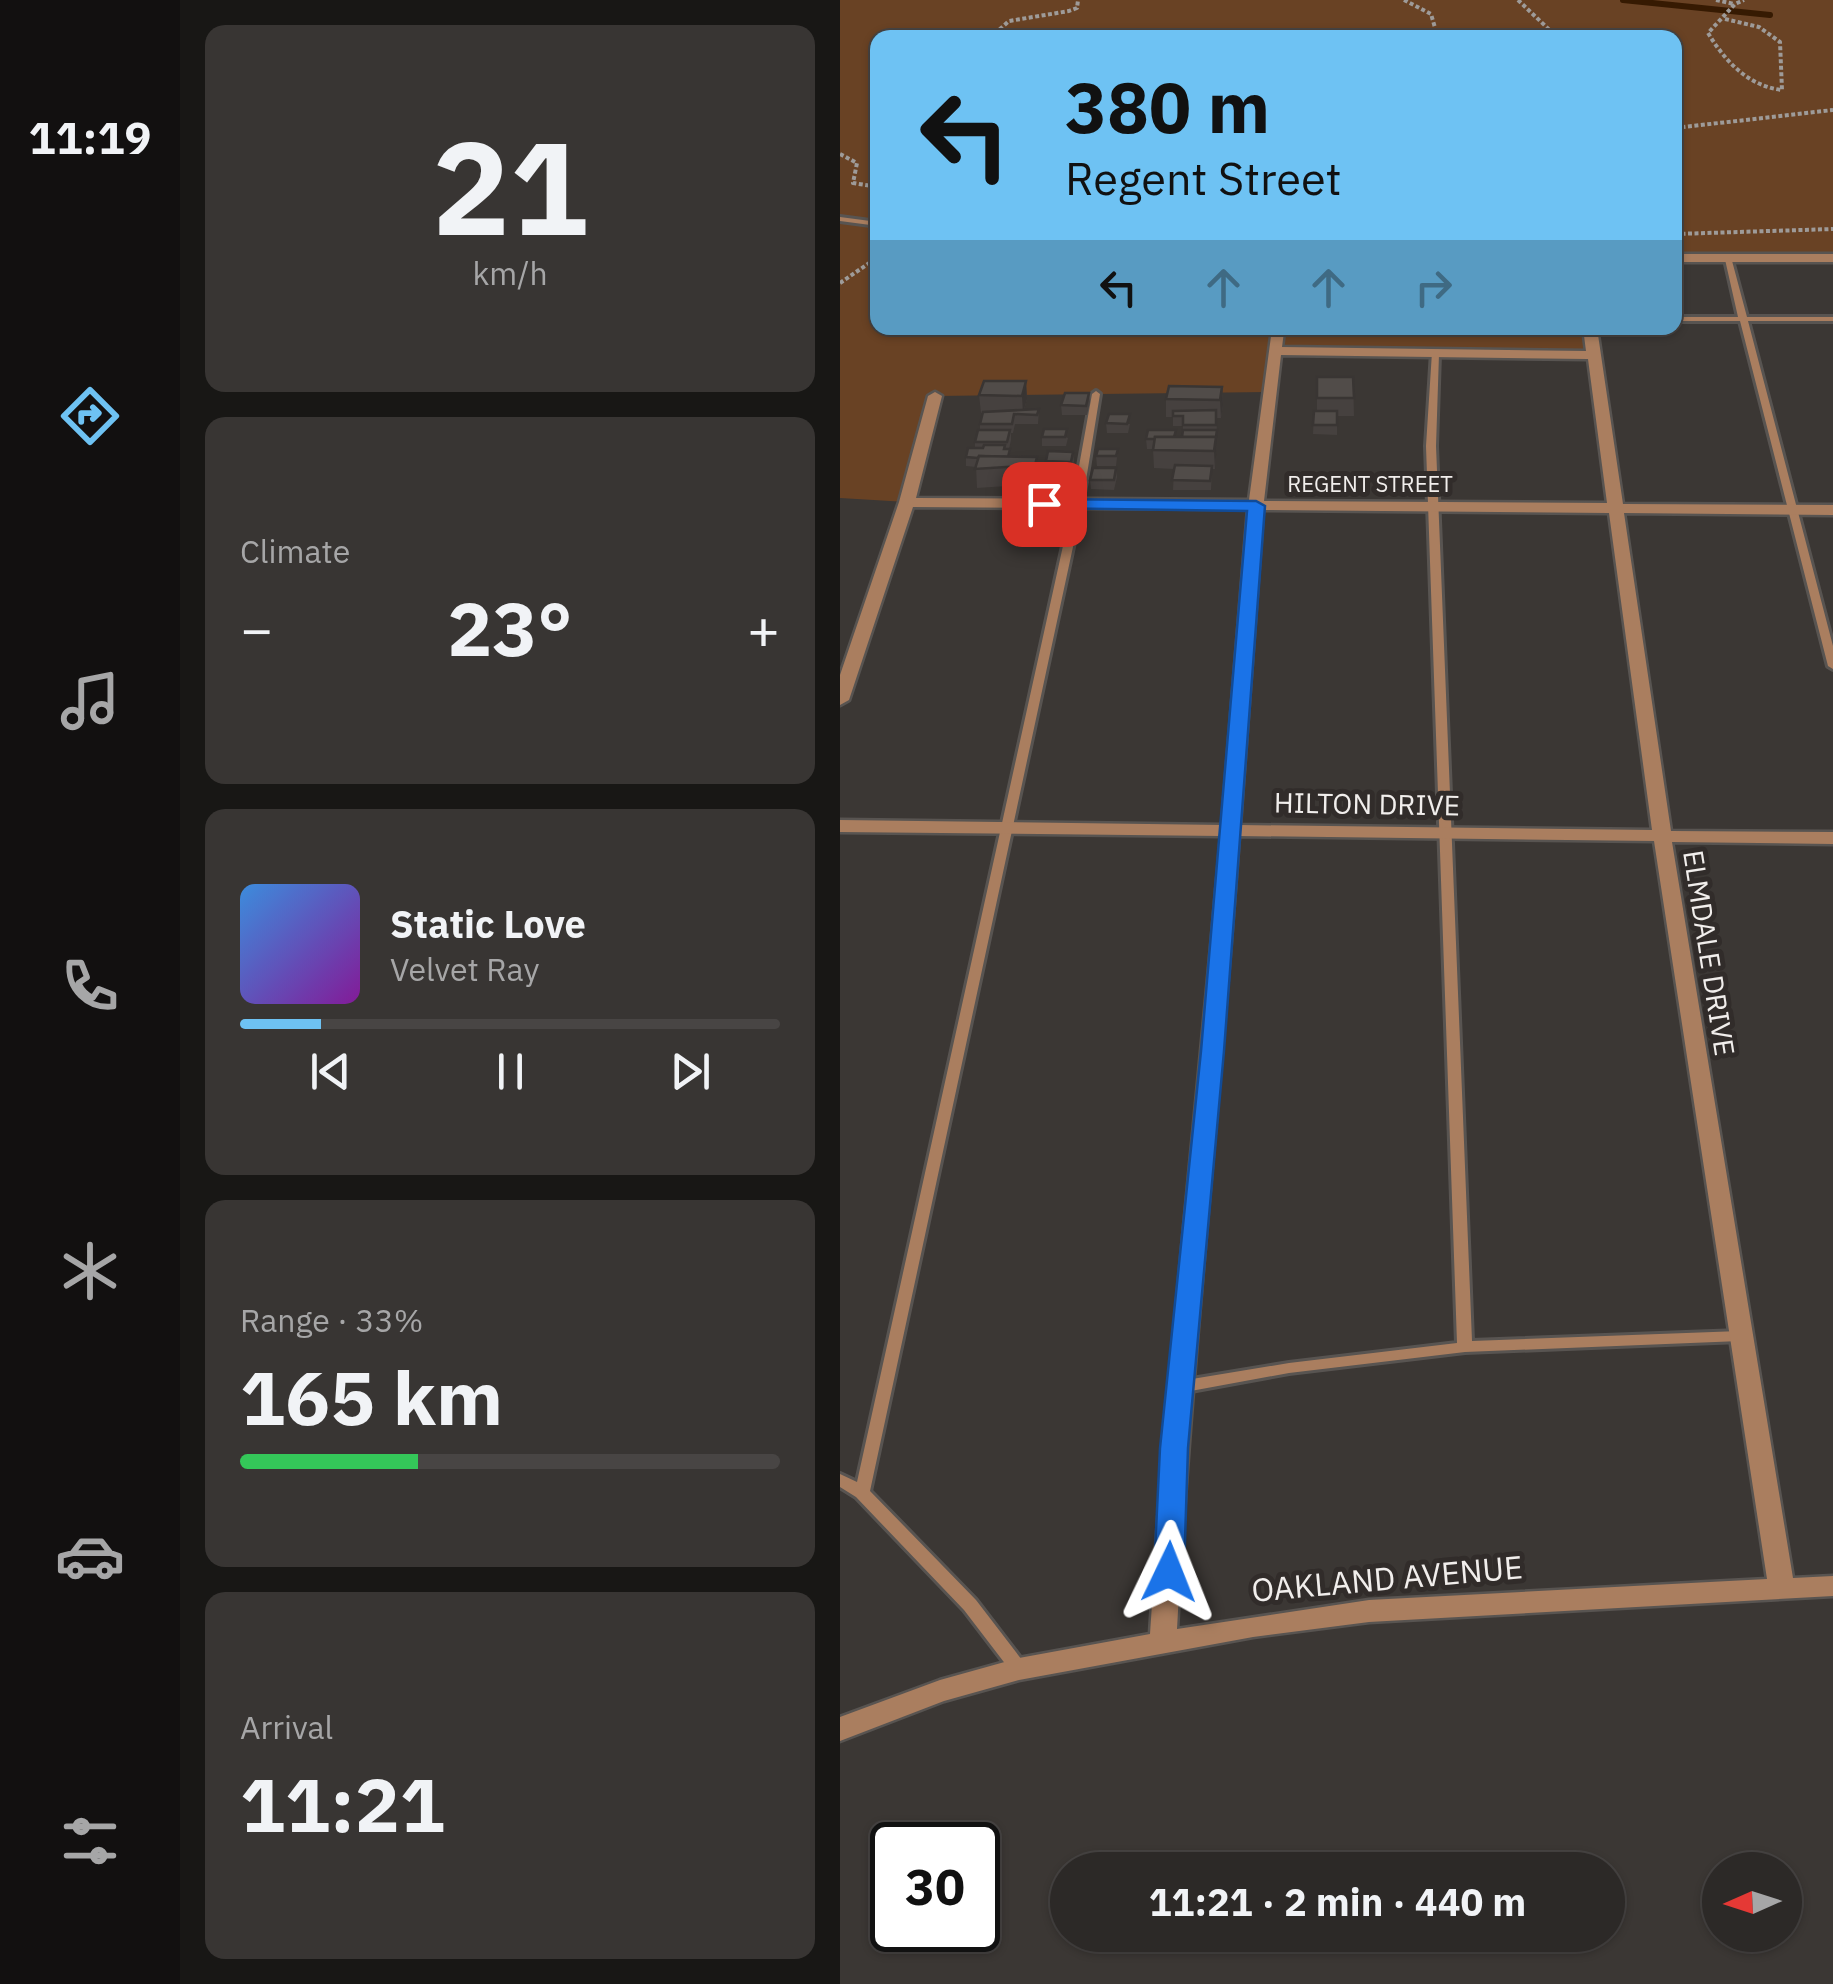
<!DOCTYPE html>
<html lang="en">
<head>
<meta charset="utf-8">
<style>
  body { margin:0; font-family:"IBM Plex Sans",sans-serif; background:#383533; color:#f1f3f6; height:100vh; display:flex; flex-direction:column; font-size:38px; white-space:nowrap }
  * { box-sizing:border-box; margin:0 }
  p { font-size:32px; color:#a6a6a7 }
  .icon { flex:none; width:55px; height:55px; fill:none; stroke:currentColor; stroke-width:2; stroke-linecap:round; stroke-linejoin:round }
  .map { position:relative; flex:1; overflow:hidden }
  .sheet { display:flex; flex-direction:column; gap:25px; padding:25px; background:#181715; width:660px }
  .sheet>* { flex:none }
  .guide { position:absolute; left:30px; top:30px; width:812px; height:305px; border-radius:20px; box-shadow:0 2px 8px #0004,0 0 0 2px #484544; background:#6ec2f3; color:#111; overflow:hidden }
  .needle { width:65px; rotate:267deg }
  .fabs { position:absolute; left:862px; top:1852px; display:grid; gap:20px }
  .fabs a { display:grid; place-items:center; width:100px; height:100px; border-radius:50%; background:#2c2927; box-shadow:0 2px 8px #0004,0 0 0 2px #484544; font-size:50px }
  .speed { position:absolute; left:30px; top:1822px; display:flex; gap:20px; font-size:50px; font-weight:700; text-align:center }
  .speed>* { display:grid; place-content:center; width:130px; height:130px; border-radius:50%; background:#2c2927; box-shadow:0 2px 8px #0004,0 0 0 2px #484544; line-height:1 }
  .speed .limit { border:5px solid #111; border-radius:15px; background:#fff; color:#111 }
  .pin { position:absolute; display:grid; place-items:center; width:85px; height:85px; color:#fff; margin:-42px; border-radius:20px; box-shadow:0 5px 15px #0006 }
  .me { position:absolute; width:110px; margin:-55px; rotate:2deg; stroke-linejoin:round; filter:drop-shadow(0 0 8px #0008) }
  .turn { display:flex; align-items:center; gap:35px; height:210px; padding:0 30px; font-size:45px }
  .turn .icon { width:130px; height:130px; stroke-width:2.5 }
  .turn b { display:block; font-size:70px; line-height:85px }
  .lanes { display:flex; align-items:center; height:95px; padding:0 30px; background:#0003; justify-content:center; gap:50px; direction:ltr }
  .lanes .off { opacity:.35 }
  .big { font-size:75px; font-weight:800; line-height:1.1 }
  .sheet .widget { flex:1; display:flex; flex-direction:column; justify-content:center; gap:15px; min-width:0; padding:0 35px; border-radius:20px; background:#383533 }
  .sheet .dial { align-items:center; gap:0 }
  .dial b { font-size:130px; line-height:1 }
  .song { display:flex; align-items:center; gap:30px }
  .cover { width:120px; height:120px; border-radius:15px; background:linear-gradient(135deg,hsl(210 70% 55%),hsl(290 70% 35%)) }
  .played { height:10px; border-radius:5px; background:linear-gradient(90deg,#6ec2f3 15%,#484544 15%) }
  .keys { display:flex; justify-content:space-around; direction:ltr }
  .heat { display:flex; justify-content:space-between; align-items:center; font-size:55px; direction:ltr }
  .charge { height:15px; border-radius:8px; background:linear-gradient(90deg,#34c759 33%,#484544 0) }
  .trip { position:absolute; left:210px; top:1852px; width:575px; height:100px; border-radius:50px; background:#2c2927; box-shadow:0 2px 8px #0004,0 0 0 2px #484544; font-weight:800; line-height:100px; text-align:center }
  main { display:flex; flex:1; min-height:0 }
  .menu { display:flex; flex-direction:column; width:180px; justify-content:space-around; align-items:center; background:#121010; color:#a6a6a7 }
  .menu .icon { width:70px; height:70px }
  .menu .active { color:#6ec2f3 }
  .menu b { font-size:45px; color:#f1f3f6 }
  .map>svg:first-child { display:block }
  .green { fill:#694224 }
  .lines { fill:none; stroke-linecap:round; stroke-linejoin:round }
  .stream { stroke:#361a02; stroke-width:6 }
  .lane-casing { stroke:#585451; stroke-width:6 }
  .street-casing { stroke:#585451; stroke-width:5 }
  .path { stroke:#9e9b99; stroke-width:4; stroke-dasharray:4 2.5; stroke-linecap:butt }
  .lane { fill:#aa7e5f; fill-rule:evenodd }
  .street { fill:#aa7e5f; fill-rule:evenodd }
  .wall { fill:#46413f }
  .shaded-wall { fill:#393533 }
  .building { fill:#514c49; stroke:#393533; stroke-width:2.5 }
  .route { fill:#1a73e8; stroke:#114b97; stroke-width:2.5 }
  .labels { text-anchor:middle; stroke-width:10; stroke-linejoin:round; paint-order:stroke }
  .far-street-label { font-size:22px; fill:#f1eeec; stroke:#312c2a }
  .street-label { font-size:28px; fill:#f1eeec; stroke:#312c2a }
  .near-street-label { font-size:32px; fill:#f1eeec; stroke:#312c2a }
</style>
</head>
<body>
<main>
<nav class="menu">
<b>11:19</b>
<svg class="icon active" aria-label="directions" viewBox="0 0 24 24"><path d="M12 3l9 9-9 9-9-9zM9 14v-3h6M13 9l2 2-2 2"/></svg>
<svg class="icon" aria-label="music" viewBox="0 0 24 24"><path d="M9 18V5l10-2v13"/><circle cx="6" cy="18" r="3"/><circle cx="16" cy="16" r="3"/></svg>
<svg class="icon" aria-label="phone" viewBox="0 0 24 24"><path d="M5 4h4l2 5-3 2q2 4 5 5l2-3 5 2v4C11 20 4 13 5 4z"/></svg>
<svg class="icon" aria-label="climate" viewBox="0 0 24 24"><path d="M12 3v18M4 7l16 10M4 17L20 7"/></svg>
<svg class="icon" aria-label="car" viewBox="0 0 24 24"><path d="M5 17H2v-5l4-1 3-4h7l3 4 3 1v5h-3M9 17h6M6 11h13"/><circle cx="7" cy="17" r="2"/><circle cx="17" cy="17" r="2"/></svg>
<svg class="icon" aria-label="filters" viewBox="0 0 24 24"><path d="M4 7h16M4 17h16"/><circle cx="9" cy="7" r="2"/><circle cx="15" cy="17" r="2"/></svg>
</nav>
<section class="sheet">
<div class="widget dial"><b>21</b><p>km/h</p></div>
<div class="widget"><p>Climate</p>
<div class="heat"><a>−</a><b class="big">23°</b><a>+</a></div>
</div>
<div class="widget">
<div class="song"><i class="cover"></i><div><b>Static Love</b><p>Velvet Ray</p></div></div>
<div class="played"></div>
<div class="keys"><svg class="icon" aria-label="previous" viewBox="0 0 24 24"><path d="M18 5L8 12l10 7zM5 5v14"/></svg><svg class="icon" aria-label="pause" viewBox="0 0 24 24"><path d="M8 5v14M16 5v14"/></svg><svg class="icon" aria-label="next" viewBox="0 0 24 24"><path d="M6 5l10 7-10 7zM19 5v14"/></svg></div>
</div>
<div class="widget"><p>Range · 33%</p><b class="big">165 km</b><div class="charge"></div></div>
<div class="widget"><p>Arrival</p><b class="big">11:21</b></div>
</section>
<div class="map">
<svg width="993" height="1984" viewBox="0 0 993 1984">
  <rect width="100%" height="100%" fill="#3b3734"/>
  <polygon class="green" points="0,0 993,0 993,258 835,258 835,38 38,38 38,328 750,328 755,355 437,351 428,392 96,396 67,502 0,498"/>
  <g class="lines">
    <polyline class="stream" points="783,0 930,15"/>
    <g class="lane-casing">
      <g id="lane">
        <polygon points="0,217 38,222 38,226 0,221"/>
        <polygon points="884,255 891,257 907,317 993,317 993,321 908,321 993,646 993,669 988,666 900,321 835,321 835,317 898,317"/>
        <polygon points="592,352 599,354 596,446 632,1341 900,1331 905,1332 907,1336 905,1340 900,1341 625,1352 449,1373 340,1393 335,1391 333,1387 335,1383 340,1381 449,1363 617,1343 586,446"/>
        <polygon points="256,391 260,394 242,505 30,1491 136,1600 185,1664 187,1669 185,1674 179,1676 173,1674 124,1610 16,1497 0,1487 0,1474 17,1482 232,505 252,394"/>
      </g>
    </g>
    <g class="street-casing">
      <g id="street">
        <rect x="835" y="254" width="158" height="8"/>
        <path d="M743 328H757L783 504 993 505V515L784 513 831 831 993 832V844L832 842 953 1578 993 1576V1596L529 1622 413 1637 179 1680 104 1701 0 1741V1717L100 1680 179 1658 310 1634C327 1367 358 1102 381 836L0 832V820L382 825 408 509 73 507 9 700 0 705V675L59 502 88 396 95 392 102 396 76 498 409 500 432 329 444 332 442 347 746 351ZM441 355 748 359 767 503 424 501ZM423 510 769 513 812 830 400 825ZM399 836 814 841 927 1579 529 1600 337 1629C351 1364 380 1101 399 836Z"/>
      </g>
    </g>
    <g class="path">
      <polyline points="564,0 591,14 598,38"/>
      <polyline points="678,0 718,38"/>
      <polyline points="876,0 894,4"/>
      <path d="M885 19 919 27 940 42 942 90C908 86 885 61 868 33L895 4 904 0"/>
      <polyline points="150,38 169,21 229,11 237,8 238,0"/>
      <polyline points="835,128 993,110"/>
      <polyline points="0,154 17,163 13,183 38,187"/>
      <polyline points="835,234 993,229"/>
      <polyline points="0,283 38,257"/>
    </g>
    <use href="#lane" class="lane"/>
    <use href="#street" class="street"/>
  </g>
  <g class="wall">
    <polygon points="187,328 247,328 188,332"/>
    <polygon points="477,377 513,377 514,416 497,416 497,435 473,434 474,411 477,411"/>
    <polygon points="186,381 187,399 184,410 199,409 198,424 175,424 173,433 171,433 171,440 169,449 170,457 197,457 199,475 197,484 137,488 136,467 126,466 126,457 135,448 135,442 140,430 140,424 143,413 141,413 139,395"/>
    <polygon points="382,387 383,405 381,418 377,418 376,456 375,469 372,469 371,490 333,490 334,469 314,468 313,449 307,449 306,439 342,437 343,426 333,426 333,417 326,417 326,399"/>
    <polygon points="249,393 250,402 247,415 222,415 221,405"/>
    <polygon points="266,423 290,424 288,433 267,433"/>
    <polygon points="204,429 228,438 226,446 202,446 202,437"/>
    <polygon points="278,449 276,466 257,466 256,456"/>
    <polygon points="233,452 234,461 232,471 206,471 206,461"/>
    <polygon points="276,468 277,477 274,490 251,489 250,480"/>
  </g>
  <g class="shaded-wall">
    <polygon points="186,381 187,399 183,413 182,396"/>
    <polygon points="382,387 383,405 381,418 380,400"/>
    <polygon points="377,430 376,456 375,469 374,451"/>
    <polygon points="197,457 199,475 197,484 195,465"/>
  </g>
  <g class="building">
    <polygon points="477,377 513,377 514,398 477,398"/>
    <polygon points="144,381 186,381 182,396 139,395"/>
    <polygon points="329,386 382,387 380,400 326,399"/>
    <polygon points="225,393 249,393 246,406 221,405"/>
    <polygon points="199,409 197,415 174,414 172,424 140,424 143,412"/>
    <polygon points="376,410 376,425 343,425 343,416 333,416 333,411"/>
    <polygon points="474,411 497,411 497,425 473,425"/>
    <polygon points="269,414 290,414 287,424 266,423"/>
    <polygon points="204,429 227,429 225,437 202,437"/>
    <polygon points="138,430 170,430 167,442 135,442"/>
    <polygon points="308,430 336,430 334,437 315,437 315,439 306,439"/>
    <polygon points="343,430 377,430 375,443 376,437 342,437"/>
    <polygon points="315,437 376,437 374,451 313,450"/>
    <polygon points="144,445 165,445 164,449 170,449 168,457 139,456 138,458 126,457 128,448 143,448"/>
    <polygon points="258,449 278,449 276,456 256,456"/>
    <polygon points="208,451 233,452 231,462 206,461"/>
    <polygon points="139,456 197,457 195,465 135,469"/>
    <polygon points="335,465 372,466 370,481 332,480"/>
    <polygon points="253,468 276,468 274,480 250,480"/>
  </g>
  <polygon class="route" points="204,499 416,501 425,506 384,1051 348,1448 344,1572 339,1580 329,1584 319,1580 314,1572 320,1448 361,1051 407,511 198,508 195,504"/>
  <g class="labels">
    <g class="far-street-label">
      <text x="530" y="492">REGENT STREET</text>
    </g>
    <g class="street-label">
      <text transform="translate(527 804) rotate(1)" y="10">HILTON DRIVE</text>
      <text transform="translate(869 953) rotate(81)" y="10">ELMDALE DRIVE</text>
    </g>
    <g class="near-street-label">
      <text transform="translate(547 1579) rotate(-5)" y="11">OAKLAND AVENUE</text>
    </g>
  </g>
</svg>
<div class="fabs">
<a><svg class="needle" viewBox="-14 -14 28 28"><path d="M0-13l5 13h-10z" fill="#e53935"/><path d="M0 13l5-13h-10z" fill="#a6a6a7"/></svg></a>
</div>
<div class="speed"><div class="limit">30</div></div>
<div class="pin" style="left:204px;top:504px;background:#d93025"><svg class="icon" aria-label="arrive" viewBox="0 0 24 24"><path d="M6 21V4h12l-3 4 3 4H6"/></svg></div>
<svg class="me" style="left:329px;top:1572px" viewBox="-20 -20 40 40"><path d="M0-17L14 15 0 8-14 15z" fill="#1a73e8" stroke="#fff" stroke-width="4"/></svg>
<div class="trip">11:21 · 2 min · 440 m</div>
<div class="guide">
<div class="turn"><svg class="icon" aria-label="left" viewBox="0 0 24 24"><path d="M17 20v-9H6M10 6l-5 5 5 5"/></svg><div><b>380 m</b>Regent Street</div></div>
<div class="lanes"><svg class="icon" aria-label="left" viewBox="0 0 24 24"><path d="M17 20v-9H6M10 6l-5 5 5 5"/></svg><svg class="icon off" aria-label="ahead" viewBox="0 0 24 24"><path d="M12 20V5M6 11l6-6 6 6"/></svg><svg class="icon off" aria-label="ahead" viewBox="0 0 24 24"><path d="M12 20V5M6 11l6-6 6 6"/></svg><svg class="icon off" aria-label="right" viewBox="0 0 24 24"><path d="M7 20v-9h11M14 6l5 5-5 5"/></svg></div>
</div>
</div>
</main>
</body>
</html>
